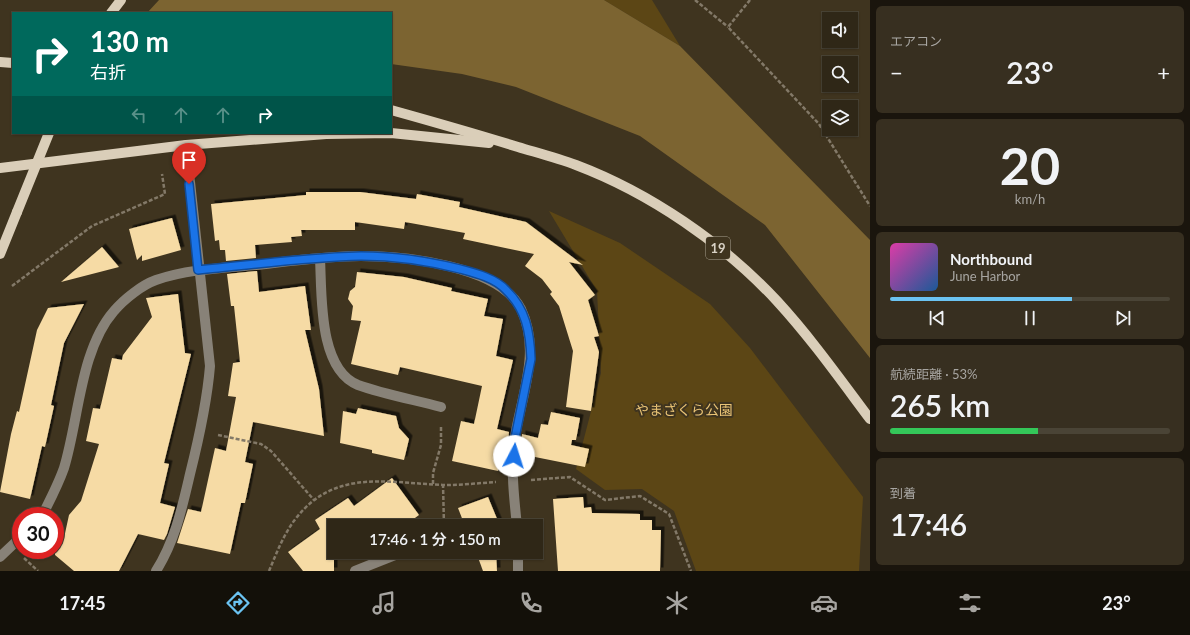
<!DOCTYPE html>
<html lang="ja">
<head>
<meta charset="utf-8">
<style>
  body { margin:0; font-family:Lato,"Noto Sans JP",sans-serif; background:#372f20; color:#f1f3f6; height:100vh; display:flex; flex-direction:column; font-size:15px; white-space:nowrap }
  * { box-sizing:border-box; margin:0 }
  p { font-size:13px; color:#a7a5a1 }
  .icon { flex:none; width:22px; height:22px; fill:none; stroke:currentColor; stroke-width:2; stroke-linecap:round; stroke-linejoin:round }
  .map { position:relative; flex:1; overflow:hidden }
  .drawer { display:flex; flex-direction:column; gap:6px; padding:6px; background:#1a150d; width:320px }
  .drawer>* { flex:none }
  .top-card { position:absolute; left:12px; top:12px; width:380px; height:122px; border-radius:0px; box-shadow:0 1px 3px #0004,0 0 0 1px #4a4436; background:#00695c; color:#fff; overflow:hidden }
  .fabs { position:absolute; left:822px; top:12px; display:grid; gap:8px }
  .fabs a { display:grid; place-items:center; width:36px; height:36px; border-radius:0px; background:#2f2717; box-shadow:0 1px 3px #0004,0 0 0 1px #4a4436; font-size:20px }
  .speed { position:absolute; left:12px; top:507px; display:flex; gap:8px; font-size:20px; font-weight:700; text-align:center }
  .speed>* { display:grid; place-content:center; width:52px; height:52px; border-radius:50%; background:#2f2717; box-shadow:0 1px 3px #0004,0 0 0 1px #4a4436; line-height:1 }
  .speed .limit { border:6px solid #d22; background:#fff; color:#111 }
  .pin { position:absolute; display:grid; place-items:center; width:34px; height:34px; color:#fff; margin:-41px -17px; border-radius:50% 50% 50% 0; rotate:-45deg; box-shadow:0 0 4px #0007 }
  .pin .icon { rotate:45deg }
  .me { position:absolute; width:44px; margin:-22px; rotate:5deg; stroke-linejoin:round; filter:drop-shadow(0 0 3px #0008) }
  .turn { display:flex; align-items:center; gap:14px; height:84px; padding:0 12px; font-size:18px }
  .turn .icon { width:52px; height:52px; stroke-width:2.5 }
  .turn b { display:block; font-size:28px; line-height:34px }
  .lanes { display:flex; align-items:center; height:38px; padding:0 12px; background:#0003; justify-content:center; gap:20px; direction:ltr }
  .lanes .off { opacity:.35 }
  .big { font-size:30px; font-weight:600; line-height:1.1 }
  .drawer .card { flex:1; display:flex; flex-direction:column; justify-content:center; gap:6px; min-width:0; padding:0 14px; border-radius:6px; background:#372f20 }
  .drawer .dial { align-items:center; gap:0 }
  .dial b { font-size:52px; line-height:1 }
  .song { display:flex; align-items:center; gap:12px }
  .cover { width:48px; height:48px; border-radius:6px; background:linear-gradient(135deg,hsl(320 70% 55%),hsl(210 70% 35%)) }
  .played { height:4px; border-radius:2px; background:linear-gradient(90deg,#6bc3f2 65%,#4a4436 65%) }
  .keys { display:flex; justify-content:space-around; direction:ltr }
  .heat { display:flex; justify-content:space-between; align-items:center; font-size:22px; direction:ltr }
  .charge { height:6px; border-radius:3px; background:linear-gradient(90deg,#34c759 53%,#4a4436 0) }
  .trip { position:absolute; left:327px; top:519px; width:216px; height:40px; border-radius:0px; background:#2f2717; box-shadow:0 1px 3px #0004,0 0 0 1px #4a4436; font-weight:600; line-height:40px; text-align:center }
  .menu { display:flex; height:64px; justify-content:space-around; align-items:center; background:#131009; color:#a7a5a1 }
  .menu .icon { width:28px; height:28px }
  .menu .on { color:#6bc3f2 }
  .menu b { font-size:18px; color:#f1f3f6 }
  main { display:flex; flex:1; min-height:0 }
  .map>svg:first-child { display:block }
  .green { fill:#5c4615 }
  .forest { fill:#7c6431 }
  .building { fill:#f6dba5; filter:url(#shadow) }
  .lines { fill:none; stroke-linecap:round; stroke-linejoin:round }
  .path { stroke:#837968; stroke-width:2.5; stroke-dasharray:4 2; stroke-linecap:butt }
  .minor { stroke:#888278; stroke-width:10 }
  .major { stroke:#daceb9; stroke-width:10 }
  .major-bridge { stroke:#daceb9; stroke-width:10 }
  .route-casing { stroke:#114b97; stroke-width:10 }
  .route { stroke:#1a73e8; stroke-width:7 }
  .labels { text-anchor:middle; stroke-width:4; stroke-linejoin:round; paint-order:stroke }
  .shield { fill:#3f341f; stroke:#aaa293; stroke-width:1 }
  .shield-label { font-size:13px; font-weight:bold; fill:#d8d1c5 }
  .park-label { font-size:14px; fill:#e9c375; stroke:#3f341f }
</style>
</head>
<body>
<main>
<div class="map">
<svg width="870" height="571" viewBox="0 0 870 571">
  <defs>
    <filter id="shadow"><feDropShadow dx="3.5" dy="-3.5" stdDeviation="0" flood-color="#0009"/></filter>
  </defs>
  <rect width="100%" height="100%" fill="#3f341f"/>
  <g class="green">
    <polygon points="604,0 652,0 680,46"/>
    <polygon points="549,211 620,243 710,304 750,348 863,497 859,571 696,571 674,511 642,489 605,490 576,469 601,373 597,291"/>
  </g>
  <polygon class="forest" points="159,0 604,0 680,46 870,240 870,358 765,225 640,136 516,87 462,74 391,64 391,13 147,13"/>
  <g class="building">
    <polygon points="306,192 360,192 416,199 417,194 460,202 459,207 526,222 583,265 569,262 595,295 588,300 599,336 594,337 599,352 591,411 566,407 573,351 559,306 550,294 552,292 542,279 525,266 534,254 463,239 465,233 405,222 404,229 355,222 355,230 301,230 302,236 291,237 292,242 255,245 256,258 226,261 225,250 220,250 219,240 215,241 211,204 306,195"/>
    <polygon points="172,218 181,250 142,261 142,255 137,260 129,229"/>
    <polygon points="102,247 119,267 61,282"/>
    <polygon points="257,271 259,292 305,286 311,330 305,330 319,389 324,436 253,422 245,462 253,464 245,503 241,503 230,554 177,543 188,509 201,512 215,448 226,451 236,397 228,396 233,363 240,362 234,306 231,306 227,274"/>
    <polygon points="357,272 404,277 452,288 451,291 488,299 484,316 503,319 496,356 513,360 497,429 509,432 507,451 502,451 498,471 452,461 461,421 474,424 482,386 400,367 398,375 351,364 361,321 351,320 353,306 348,299 350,291 355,287"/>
    <polygon points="178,294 185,353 191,354 164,463 169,464 160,503 175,507 167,534 164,540 138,534 119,571 74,571 55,555 55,536 64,538 69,515 81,501 99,444 86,441 93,408 100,409 112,358 122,360 123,355 152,317 146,298"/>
    <polygon points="84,304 64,343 51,405 54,406 45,447 42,446 30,499 0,492 11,434 17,411 19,412 37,330 48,308"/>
    <polygon points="358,408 396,416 399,428 409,439 404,460 372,453 372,450 340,443 343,411 356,414"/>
    <polygon points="551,412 580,418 576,440 572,440 571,445 589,449 585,467 520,454 522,434 538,438 541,424 548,425"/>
    <polygon points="392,478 419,515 404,526 334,526 334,552 345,552 334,559 334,571 303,571 288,552 320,529 315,520 348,498 354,506"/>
    <polygon points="488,497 500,526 465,526 458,508"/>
    <polygon points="583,497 584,508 591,507 592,513 640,514 640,520 652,520 652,530 661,530 660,571 558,571 553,499"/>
    <polygon points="476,552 496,552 497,571 483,571"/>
  </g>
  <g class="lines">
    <g class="path">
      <polyline points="695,0 728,27"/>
      <polyline points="750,0 728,27 819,124 870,206"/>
      <polyline points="12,286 92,226 165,194 162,174"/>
      <polyline points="218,435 261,444 271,451 314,500"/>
      <polyline points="531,480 570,477 605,500 640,496 669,514 691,571"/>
      <polyline points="433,484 433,473 441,445 441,425"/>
      <polyline points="443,484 444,526"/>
      <polyline points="24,558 38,571"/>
      <path d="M269 571C277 552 284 533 297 517 337 467 392 484 447 485 463 485 480 483 496 482"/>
    </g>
    <g class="minor">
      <path d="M320 259C322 294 318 369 358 385 383 394 415 400 441 407"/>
      <path d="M42 516C50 500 58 485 64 468 79 419 80 350 114 311 124 299 142 285 156 280 188 269 223 268 256 265 291 261 326 256 361 256 405 256 500 266 521 309 542 353 520 398 514 443 511 470 514 498 517 526"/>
      <polyline points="0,557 21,537"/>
      <path d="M156 571C175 541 182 508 190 474 199 438 207 403 210 366L186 145"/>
      <polyline points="355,571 395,555 441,554"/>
      <polyline points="518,571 518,552"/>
    </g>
    <g class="major">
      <polyline points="111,13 121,0"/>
      <polyline points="0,62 13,63"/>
      <path d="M391 110C434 122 476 134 518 147 538 153 557 158 576 165 650 193 723 243 777 301 811 338 840 379 870 419"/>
      <polyline points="0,168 186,145 326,134 391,133 489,143"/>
      <polyline points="0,254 17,212"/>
    </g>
    <polyline class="major-bridge" points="17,212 49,133"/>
  </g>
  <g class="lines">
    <g class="route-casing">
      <path id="route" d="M189 184 198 270C252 265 307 257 361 256 393 256 428 261 460 269 475 273 495 278 506 290 526 309 530 332 531 359L514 443V456"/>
    </g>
    <use href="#route" class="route"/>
  </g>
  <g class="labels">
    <rect class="shield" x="706" y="237" width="24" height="22" rx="3"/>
    <g class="shield-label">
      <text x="718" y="253">19</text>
    </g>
    <g class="park-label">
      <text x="684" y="415">やまざくら公園</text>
    </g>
  </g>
</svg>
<div class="fabs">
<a><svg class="icon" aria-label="sound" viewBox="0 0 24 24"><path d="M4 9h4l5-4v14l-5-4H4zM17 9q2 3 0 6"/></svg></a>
<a><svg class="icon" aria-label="search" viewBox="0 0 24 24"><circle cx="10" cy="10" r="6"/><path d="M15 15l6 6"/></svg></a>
<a><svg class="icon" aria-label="layers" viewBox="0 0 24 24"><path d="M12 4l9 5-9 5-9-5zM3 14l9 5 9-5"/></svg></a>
</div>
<div class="speed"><div class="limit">30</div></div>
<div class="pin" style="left:189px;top:184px;background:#d93025"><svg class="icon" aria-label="arrive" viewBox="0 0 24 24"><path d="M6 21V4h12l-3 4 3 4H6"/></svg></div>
<svg class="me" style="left:514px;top:456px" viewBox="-20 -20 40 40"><circle r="19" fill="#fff"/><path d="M0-13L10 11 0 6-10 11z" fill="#1a73e8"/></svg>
<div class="trip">17:46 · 1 分 · 150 m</div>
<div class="top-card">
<div class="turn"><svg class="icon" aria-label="right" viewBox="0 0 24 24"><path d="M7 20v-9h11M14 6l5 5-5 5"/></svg><div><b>130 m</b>右折</div></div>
<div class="lanes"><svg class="icon off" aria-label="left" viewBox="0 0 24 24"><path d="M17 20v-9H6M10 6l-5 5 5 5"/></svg><svg class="icon off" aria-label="ahead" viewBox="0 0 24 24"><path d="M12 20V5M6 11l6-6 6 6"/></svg><svg class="icon off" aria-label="ahead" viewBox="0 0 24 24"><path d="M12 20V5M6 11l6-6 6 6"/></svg><svg class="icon" aria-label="right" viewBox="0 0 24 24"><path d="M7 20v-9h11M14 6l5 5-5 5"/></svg></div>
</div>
</div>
<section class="drawer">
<div class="card"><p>エアコン</p>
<div class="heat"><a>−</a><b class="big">23°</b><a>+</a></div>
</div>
<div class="card dial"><b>20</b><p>km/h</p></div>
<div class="card">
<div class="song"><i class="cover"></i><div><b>Northbound</b><p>June Harbor</p></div></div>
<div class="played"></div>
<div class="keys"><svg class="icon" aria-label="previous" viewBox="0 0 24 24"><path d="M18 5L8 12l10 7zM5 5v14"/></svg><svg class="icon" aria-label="pause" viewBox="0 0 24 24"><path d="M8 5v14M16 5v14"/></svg><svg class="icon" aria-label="next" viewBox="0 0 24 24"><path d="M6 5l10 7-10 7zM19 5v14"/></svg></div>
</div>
<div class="card"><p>航続距離 · 53%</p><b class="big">265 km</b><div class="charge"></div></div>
<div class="card"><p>到着</p><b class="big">17:46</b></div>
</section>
</main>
<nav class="menu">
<b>17:45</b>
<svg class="icon on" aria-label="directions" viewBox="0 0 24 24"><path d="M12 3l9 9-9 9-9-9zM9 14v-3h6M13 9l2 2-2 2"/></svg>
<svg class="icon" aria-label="music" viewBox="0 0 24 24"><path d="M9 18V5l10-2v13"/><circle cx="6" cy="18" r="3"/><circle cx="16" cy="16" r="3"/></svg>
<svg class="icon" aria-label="phone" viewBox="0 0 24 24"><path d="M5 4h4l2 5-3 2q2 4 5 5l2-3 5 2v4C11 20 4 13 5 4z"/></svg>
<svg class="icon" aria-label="climate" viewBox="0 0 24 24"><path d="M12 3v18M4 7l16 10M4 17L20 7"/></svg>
<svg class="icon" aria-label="car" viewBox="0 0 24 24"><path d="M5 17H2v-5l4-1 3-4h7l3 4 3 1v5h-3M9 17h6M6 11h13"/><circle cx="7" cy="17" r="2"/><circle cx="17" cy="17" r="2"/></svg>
<svg class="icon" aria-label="filters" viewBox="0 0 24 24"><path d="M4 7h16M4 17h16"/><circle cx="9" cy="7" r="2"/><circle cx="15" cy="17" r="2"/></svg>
<b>23°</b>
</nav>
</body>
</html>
